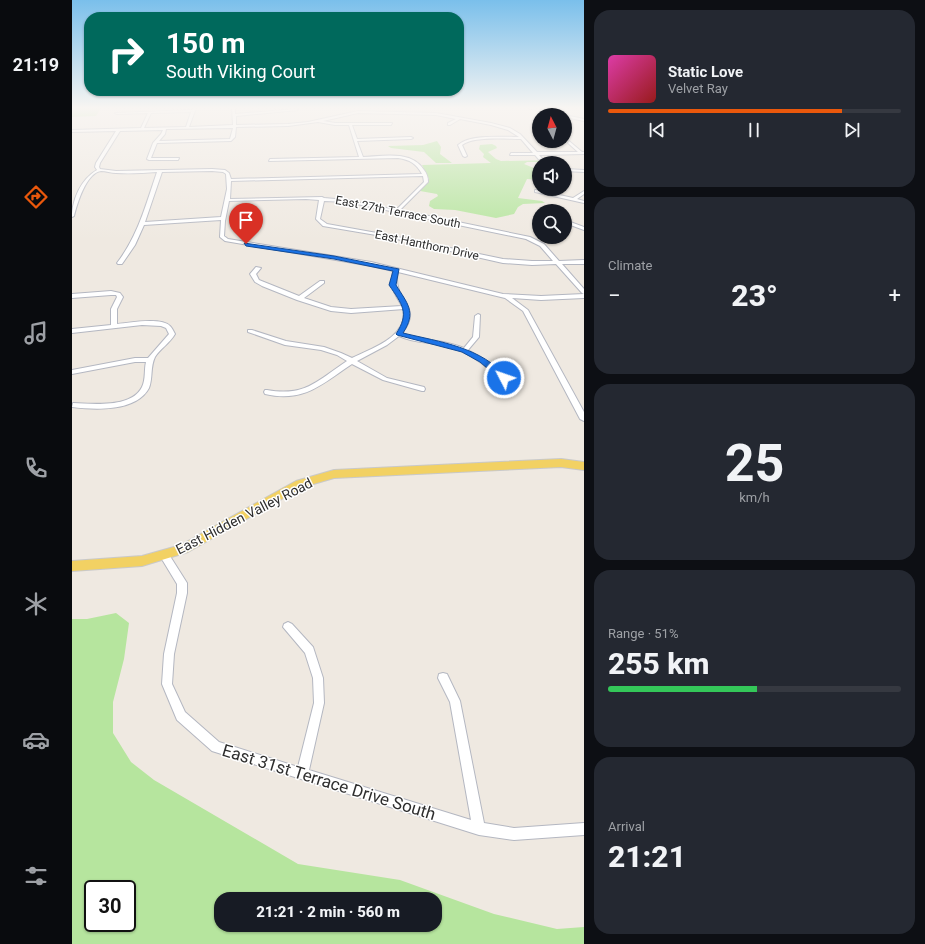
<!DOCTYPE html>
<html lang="en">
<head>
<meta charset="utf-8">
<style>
  body { margin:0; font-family:Roboto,sans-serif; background:#242831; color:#f1f3f6; height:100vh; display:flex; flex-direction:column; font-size:15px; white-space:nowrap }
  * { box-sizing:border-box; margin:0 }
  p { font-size:13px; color:#9ea1a6 }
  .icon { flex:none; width:22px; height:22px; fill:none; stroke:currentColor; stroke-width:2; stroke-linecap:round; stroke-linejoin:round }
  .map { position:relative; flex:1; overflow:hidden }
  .panel { display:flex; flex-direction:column; gap:10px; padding:10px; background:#0d0f14; width:341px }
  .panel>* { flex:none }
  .top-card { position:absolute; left:12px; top:12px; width:380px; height:84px; border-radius:16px; box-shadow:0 1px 3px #0004; background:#00695c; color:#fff; overflow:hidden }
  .needle { width:26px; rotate:354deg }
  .fabs { position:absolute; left:460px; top:108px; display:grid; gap:8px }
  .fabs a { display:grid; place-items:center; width:40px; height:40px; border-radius:50%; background:#171b24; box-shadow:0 1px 3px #0004; font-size:20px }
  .speed { position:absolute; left:12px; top:880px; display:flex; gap:8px; font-size:20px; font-weight:700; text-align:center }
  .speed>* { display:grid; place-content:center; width:52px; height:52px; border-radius:50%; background:#171b24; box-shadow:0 1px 3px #0004; line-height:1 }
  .speed .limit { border:2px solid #111; border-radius:6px; background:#fff; color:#111 }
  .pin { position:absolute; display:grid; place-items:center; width:34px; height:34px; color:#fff; margin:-41px -17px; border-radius:50% 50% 50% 0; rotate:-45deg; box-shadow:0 0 4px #0007 }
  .pin .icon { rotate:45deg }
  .me { position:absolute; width:44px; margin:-22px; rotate:311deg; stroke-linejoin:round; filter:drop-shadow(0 0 3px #0008) }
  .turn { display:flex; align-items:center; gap:14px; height:84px; padding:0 16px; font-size:18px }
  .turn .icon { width:52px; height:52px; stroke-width:2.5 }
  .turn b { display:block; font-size:28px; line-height:34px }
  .big { font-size:30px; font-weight:800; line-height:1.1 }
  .panel .widget { flex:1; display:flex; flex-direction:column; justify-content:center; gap:6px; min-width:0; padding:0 14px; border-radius:16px; background:#242831 }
  .panel .dial { align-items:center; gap:0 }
  .dial b { font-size:52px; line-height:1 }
  .song { display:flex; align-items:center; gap:12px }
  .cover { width:48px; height:48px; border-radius:6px; background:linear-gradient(135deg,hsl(320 70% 55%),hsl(0 70% 35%)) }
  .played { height:4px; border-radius:2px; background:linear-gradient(90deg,#ea580c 80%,#363941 80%) }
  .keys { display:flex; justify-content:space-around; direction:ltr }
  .heat { display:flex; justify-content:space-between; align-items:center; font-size:22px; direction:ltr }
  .charge { height:6px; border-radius:3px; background:linear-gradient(90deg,#34c759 51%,#363941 0) }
  .trip { position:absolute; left:142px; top:892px; width:228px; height:40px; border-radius:16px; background:#171b24; box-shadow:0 1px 3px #0004; font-weight:800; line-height:40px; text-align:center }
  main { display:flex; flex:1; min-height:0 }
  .menu { display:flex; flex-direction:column; width:72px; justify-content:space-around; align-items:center; background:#090b0e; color:#9ea1a6 }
  .menu .icon { width:28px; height:28px }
  .menu .on { color:#ea580c }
  .menu b { font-size:18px; color:#f1f3f6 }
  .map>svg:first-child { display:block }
  .green { fill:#b6e59e; fill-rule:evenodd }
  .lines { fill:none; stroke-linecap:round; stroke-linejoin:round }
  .minor-casing { stroke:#b4b7c1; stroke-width:2 }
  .major-casing { stroke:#c9c9c9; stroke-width:2 }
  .minor { fill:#fff; fill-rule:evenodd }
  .major { fill:#f2d163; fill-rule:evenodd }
  .route { fill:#1a73e8; stroke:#114b97 }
  .labels { text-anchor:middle; stroke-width:3; stroke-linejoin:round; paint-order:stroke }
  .far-street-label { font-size:12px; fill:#2e2e2e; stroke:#fff }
  .street-label { font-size:14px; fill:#2e2e2e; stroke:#fff }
  .near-street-label { font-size:17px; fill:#2e2e2e; stroke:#fff }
</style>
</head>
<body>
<main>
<nav class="menu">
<b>21:19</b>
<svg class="icon on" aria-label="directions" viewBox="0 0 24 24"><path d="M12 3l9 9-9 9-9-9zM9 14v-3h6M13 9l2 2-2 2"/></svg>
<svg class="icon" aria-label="music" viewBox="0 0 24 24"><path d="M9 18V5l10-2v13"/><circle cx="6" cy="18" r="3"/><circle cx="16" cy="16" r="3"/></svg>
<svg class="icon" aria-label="phone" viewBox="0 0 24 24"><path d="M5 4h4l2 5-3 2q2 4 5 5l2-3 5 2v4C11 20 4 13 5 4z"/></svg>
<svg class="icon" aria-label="climate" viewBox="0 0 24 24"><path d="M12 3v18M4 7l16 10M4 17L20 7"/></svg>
<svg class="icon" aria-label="car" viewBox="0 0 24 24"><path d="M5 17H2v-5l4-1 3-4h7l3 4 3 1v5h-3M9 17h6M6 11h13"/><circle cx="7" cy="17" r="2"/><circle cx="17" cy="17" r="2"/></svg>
<svg class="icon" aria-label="filters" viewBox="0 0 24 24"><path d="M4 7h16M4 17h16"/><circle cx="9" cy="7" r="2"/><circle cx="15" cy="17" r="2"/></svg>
</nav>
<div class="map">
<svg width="512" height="944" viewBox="0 0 512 944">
  <rect width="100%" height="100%" fill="#efe9e1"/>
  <g class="green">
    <polygon points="0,108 29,108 24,116 0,117"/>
    <polygon points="365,141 369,147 368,154 380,163 364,163 352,152 319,148 316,146 351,145"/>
    <polygon points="420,144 424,146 425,148 416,152 424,159 429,161 485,160 492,162 455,162 452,164 467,170 467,180 455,179 446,198 470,201 473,203 451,204 446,207 442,214 424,218 383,210 362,209 357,206 358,201 366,196 365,194 348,191 357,179 350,165 419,163 411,157 412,154 407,149 408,145"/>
    <path d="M44 613 57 623 52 659 41 702V733L59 762 82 780 226 864 328 880 422 914 485 929 512 927V944H0V619H15ZM21 889H55V923H21ZM149 899H363V925H149Z"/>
  </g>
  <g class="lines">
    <g class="minor-casing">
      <g id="minor">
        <path d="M121 108H124L117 127 161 125 160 108H163V114L224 109 226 110 164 116V125L216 124 236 122 286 111 364 113 419 123 438 128 448 134 465 152H506L496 143 497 141 510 152H512V154L467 155 474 163H470L463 155H438L439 153H461L449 139C434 139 401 136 390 145L395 156 393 157 391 156 386 145C398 134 430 137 447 137L436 130 419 125 388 119 378 125H376V123L384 119 364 115 286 113 251 121 263 123H320L319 125H280L285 139 339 137 341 138 339 139 285 141 291 157C311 156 340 150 352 170 355 174 356 177 356 182L328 210 458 237 472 244 487 261 512 260V264H490L512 289V294L510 293 484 264 460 265 431 263 316 237 251 226 244 219 247 200 234 199 157 201 153 221 152 236 156 239 299 262 431 294 469 296 512 294V298L469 300 440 298 456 310 512 412V421L508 419 451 311 433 298 326 272C319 301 353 305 330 333 350 342 372 339 392 348L401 337 403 316 406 314 408 315 407 337 396 350 413 360 444 385 445 387 444 389H440C420 371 399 351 373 346 358 342 342 343 327 336L315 345 285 361 315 378 352 387 353 389 352 391H350L311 380 280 364C250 384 232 403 193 394L192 392 193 390H195C234 397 246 380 275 361L265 355 249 350 213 345 176 332V330H180L214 341 252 347 269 353 280 358C300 348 336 337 332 309L279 313 259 311 225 300 190 286 183 282 178 274 184 267 189 268 184 274 187 280 227 296 248 281H252V283L232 298 259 307 279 309 330 306C322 292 317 288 321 271L299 266 153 241 148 237 149 220 72 225 63 245 50 264H46L45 263C66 236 74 204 85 172 72 173 58 174 44 173 39 173 34 171 29 171 14 173 5 204 2 216L0 217C0 200 9 179 25 170L23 167 24 163 44 131 0 132V130L69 128 76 113 45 114 43 113 120 110ZM119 112 114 127 72 128 79 113ZM246 122 263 125H277L287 157 198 159 197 161 326 158C338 160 344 163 350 174L159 179 157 173 153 170 140 169 44 171 28 169 27 167 28 163 48 131 91 130 89 134 81 143 75 159 77 160H106L107 158H79L85 143 159 141 163 137 164 127 216 126ZM161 128 158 139 87 141 93 134 94 129ZM140 171 151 172 154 174 155 189 149 217 73 222 90 172ZM351 176 352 182 324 210 275 200 252 198 250 197 158 199 159 181ZM252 201 275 202 454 239 468 246 481 261H460L431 259 316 235 255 224 248 219Z"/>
        <polygon points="455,108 460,108 492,115 485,115"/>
        <polygon points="493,115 512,119 512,121 493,117"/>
        <polygon points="493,169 512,170 512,172 493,171"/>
        <polygon points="465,190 501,198 512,191 512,194 505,199 512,201 512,203 463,192 463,190"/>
        <rect x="464" y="213" width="3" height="2"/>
        <polygon points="493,220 512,227 512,230 493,223"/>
        <path d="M39 291 48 293 51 297 45 309V324C57 323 89 317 98 326 100 328 102 332 103 334 98 343 88 349 83 357 78 367 81 378 77 388 64 412 23 410 0 407L1 403C21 404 60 408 70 387 74 379 72 370 74 362H63L0 374V370L63 358H76L97 334 94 328 89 326 70 325 0 333V329L39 325V309L45 297 44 295H39L0 298V294Z"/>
        <polygon points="93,552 96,553 115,583 115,593 102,654 100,684 113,712 147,742 226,767 242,703 241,678 233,653 211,627 212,624 216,622 220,624 241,647 251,678 252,703 237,770 399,820 378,702 366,678 367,674 371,673 375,674 388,701 412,823 442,828 512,823 512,835 442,840 407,835 140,751 105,720 90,684 92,654 105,593 105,584 88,556 90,553"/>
      </g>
    </g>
    <g class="major-casing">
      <polygon id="major" points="489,459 512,462 512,470 489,467 262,478 231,487 116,552 70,566 0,571 0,561 70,556 109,545 224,481 262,470"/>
    </g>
    <use href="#minor" class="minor"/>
    <use href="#major" class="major"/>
  </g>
  <linearGradient id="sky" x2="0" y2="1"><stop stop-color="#7abfeb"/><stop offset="0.45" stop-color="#f8f5f2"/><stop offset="1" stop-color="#f8f5f2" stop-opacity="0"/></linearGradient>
  <rect width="512" height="240" fill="url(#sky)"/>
  <path class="route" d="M172 243 262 256 327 269 324 285C335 303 345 312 331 333 368 342 410 347 435 378L429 380 408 362 390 352 325 335 324 334C338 313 330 304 317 285L321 271 262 259 174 246Z"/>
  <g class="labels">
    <g class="far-street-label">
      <text transform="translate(326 212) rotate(11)" y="4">East 27th Terrace South</text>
      <text transform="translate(355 245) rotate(12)" y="4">East Hanthorn Drive</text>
    </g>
    <g class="street-label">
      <text transform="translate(172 516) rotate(-27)" y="5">East Hidden Valley Road</text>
    </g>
    <g class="near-street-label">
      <text transform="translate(257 782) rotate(17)" y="6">East 31st Terrace Drive South</text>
    </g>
  </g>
</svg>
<div class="fabs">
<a><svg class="needle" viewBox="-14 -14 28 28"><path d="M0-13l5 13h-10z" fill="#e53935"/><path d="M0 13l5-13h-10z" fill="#9ea1a6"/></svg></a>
<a><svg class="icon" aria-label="sound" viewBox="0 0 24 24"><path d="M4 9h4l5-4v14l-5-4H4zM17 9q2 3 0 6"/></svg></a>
<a><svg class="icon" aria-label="search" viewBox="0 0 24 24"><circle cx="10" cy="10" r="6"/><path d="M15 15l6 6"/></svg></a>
</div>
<div class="speed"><div class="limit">30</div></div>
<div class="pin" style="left:174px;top:244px;background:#d93025"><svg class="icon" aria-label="arrive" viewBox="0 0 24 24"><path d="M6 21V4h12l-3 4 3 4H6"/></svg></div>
<svg class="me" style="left:432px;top:378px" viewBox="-20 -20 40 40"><circle r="17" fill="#1a73e8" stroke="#fff" stroke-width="3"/><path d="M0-11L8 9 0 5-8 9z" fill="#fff"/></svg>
<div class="trip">21:21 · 2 min · 560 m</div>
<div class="top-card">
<div class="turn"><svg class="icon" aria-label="right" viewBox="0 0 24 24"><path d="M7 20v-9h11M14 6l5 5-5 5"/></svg><div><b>150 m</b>South Viking Court</div></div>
</div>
</div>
<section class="panel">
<div class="widget">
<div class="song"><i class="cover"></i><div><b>Static Love</b><p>Velvet Ray</p></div></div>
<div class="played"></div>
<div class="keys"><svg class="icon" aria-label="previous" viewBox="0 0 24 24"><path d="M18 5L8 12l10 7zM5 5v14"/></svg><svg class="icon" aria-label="pause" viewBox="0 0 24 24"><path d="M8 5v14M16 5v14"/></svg><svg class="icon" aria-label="next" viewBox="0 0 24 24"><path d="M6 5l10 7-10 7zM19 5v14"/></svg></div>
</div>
<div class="widget"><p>Climate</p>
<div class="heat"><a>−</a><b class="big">23°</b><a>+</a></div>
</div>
<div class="widget dial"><b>25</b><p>km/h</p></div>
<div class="widget"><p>Range · 51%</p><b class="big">255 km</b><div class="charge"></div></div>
<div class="widget"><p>Arrival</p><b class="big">21:21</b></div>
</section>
</main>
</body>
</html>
